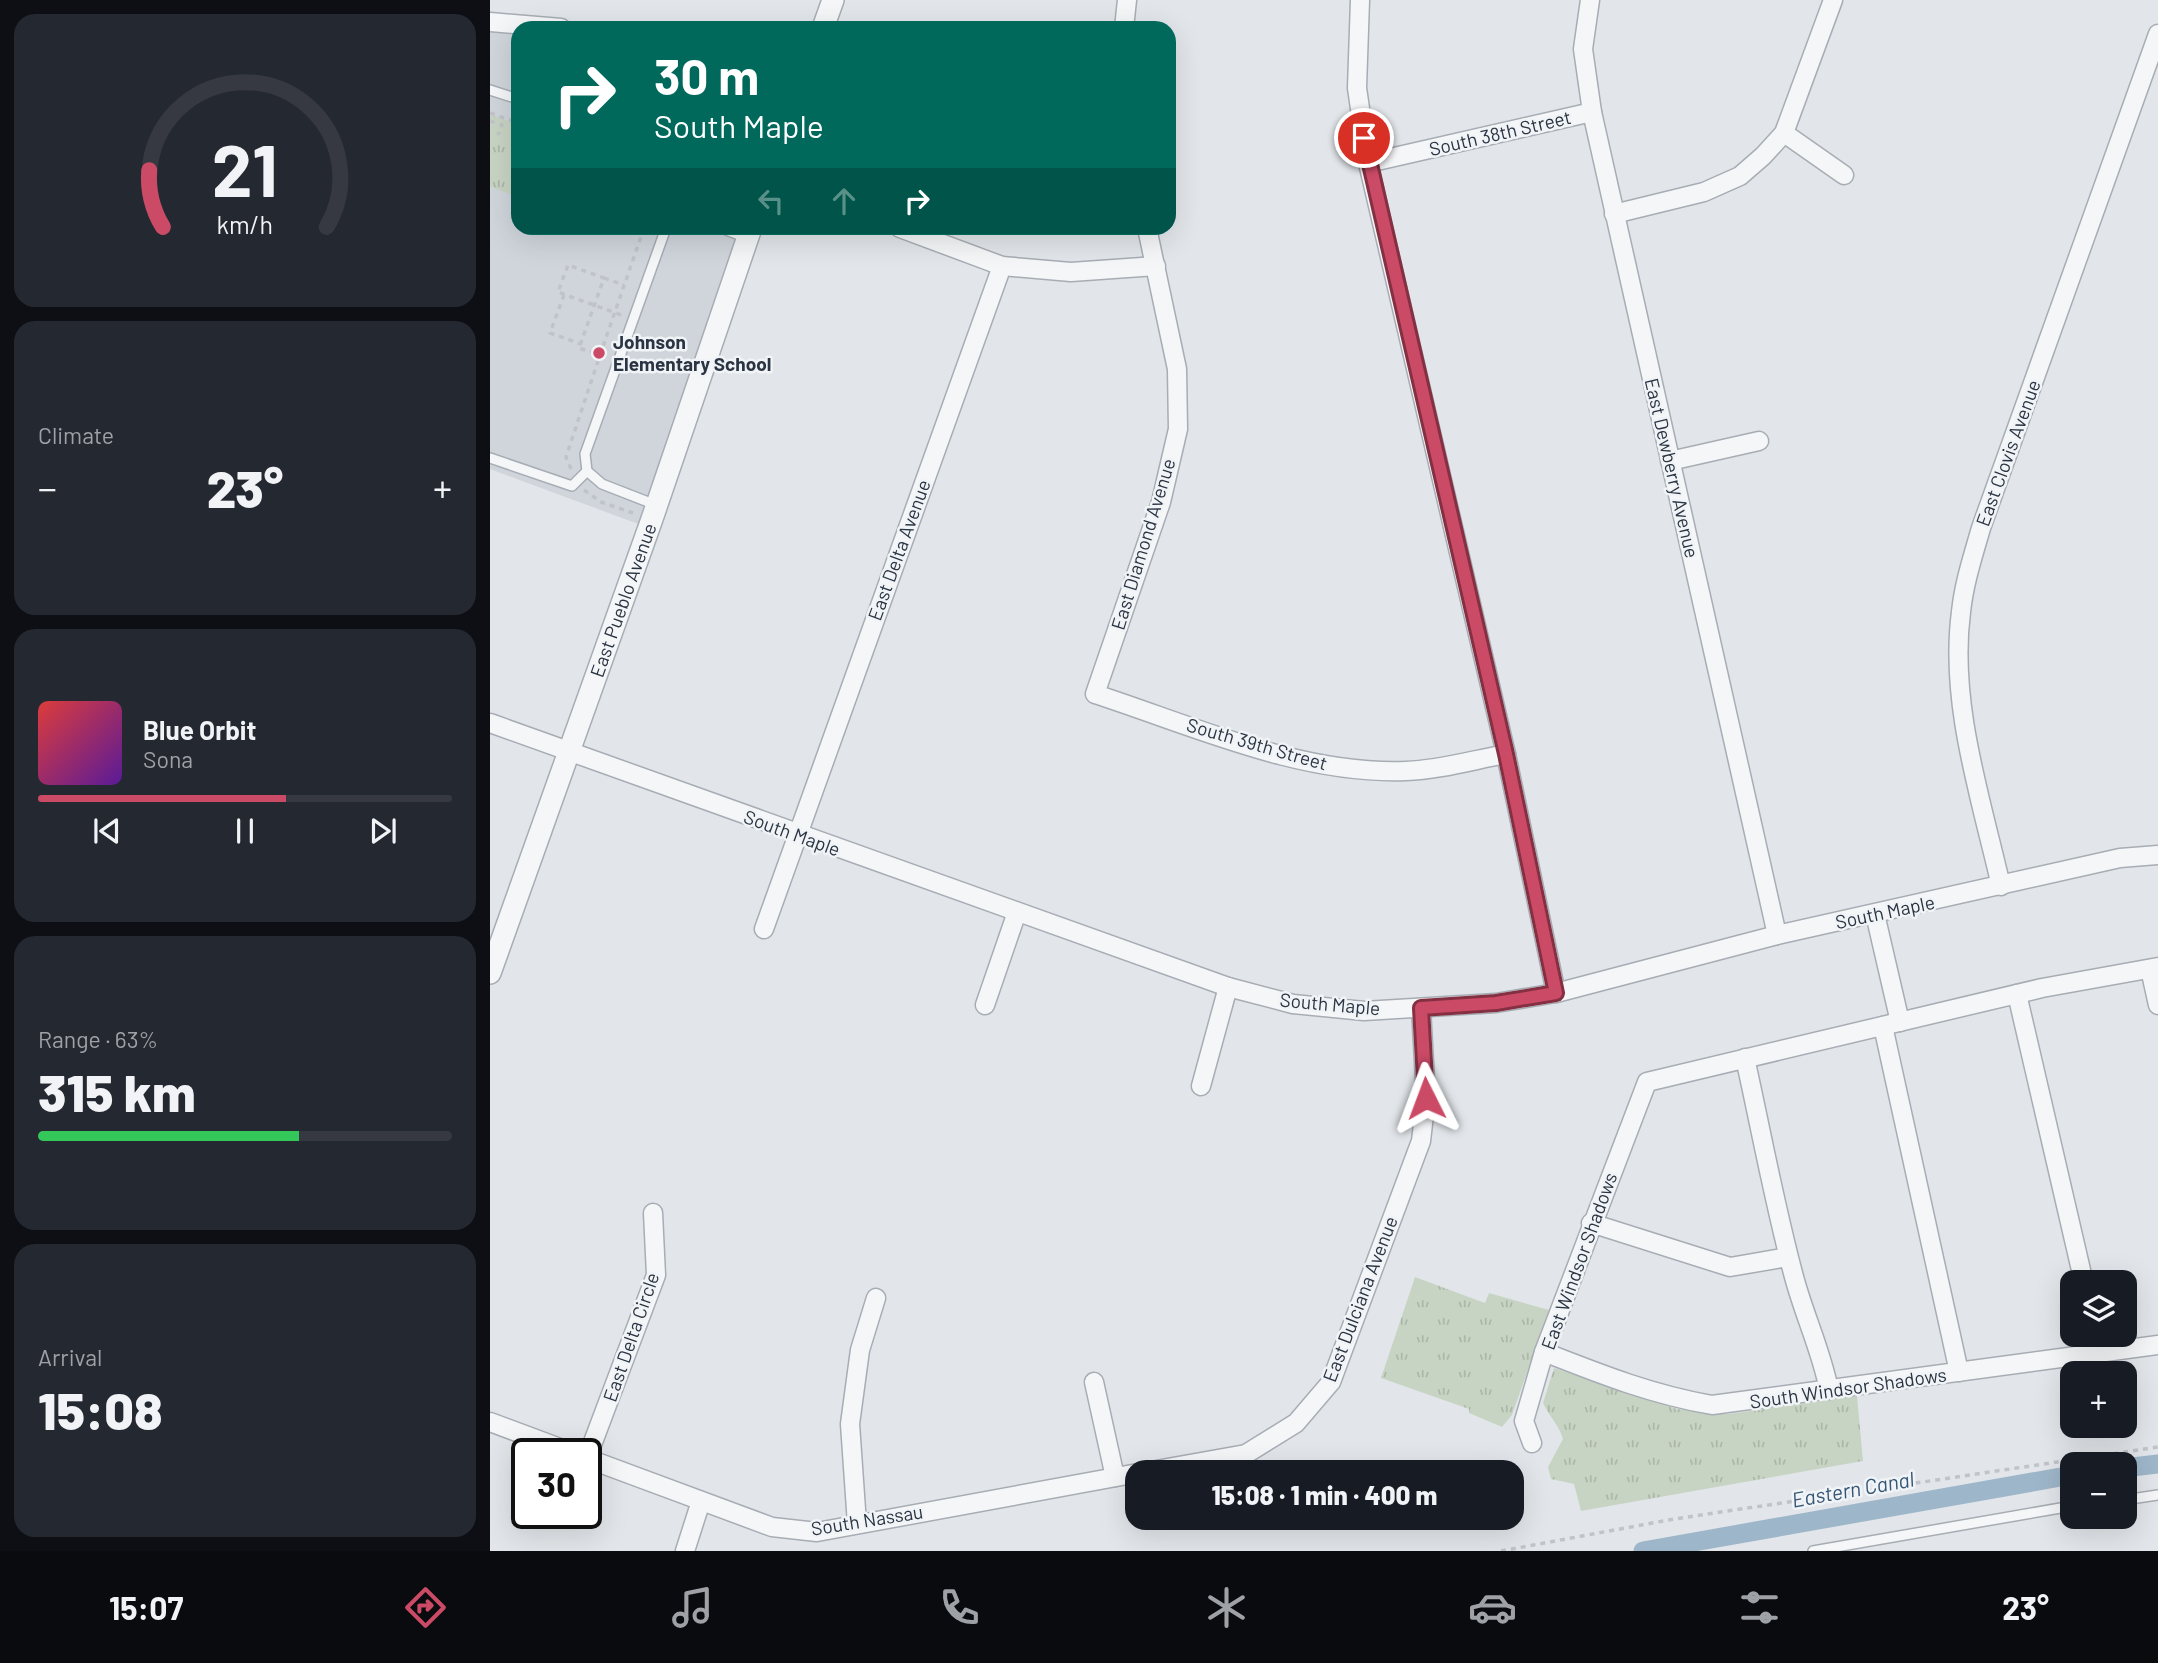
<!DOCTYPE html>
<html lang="en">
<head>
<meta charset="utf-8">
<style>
  body { margin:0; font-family:Barlow,sans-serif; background:#242831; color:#f1f3f6; height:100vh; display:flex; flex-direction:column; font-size:26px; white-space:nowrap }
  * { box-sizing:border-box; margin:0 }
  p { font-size:23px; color:#9ea1a6 }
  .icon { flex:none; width:38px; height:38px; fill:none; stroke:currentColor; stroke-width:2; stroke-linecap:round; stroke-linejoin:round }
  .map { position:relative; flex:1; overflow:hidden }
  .sheet { display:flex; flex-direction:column; gap:14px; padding:14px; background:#0d0f14; width:490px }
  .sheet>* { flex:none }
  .guide { position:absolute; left:21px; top:21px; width:665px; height:214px; border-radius:21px; box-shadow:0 7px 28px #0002; background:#00695c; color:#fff; overflow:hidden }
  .fabs { position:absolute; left:1570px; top:1270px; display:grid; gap:14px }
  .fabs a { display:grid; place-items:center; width:77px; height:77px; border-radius:14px; background:#171b24; box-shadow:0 7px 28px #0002; font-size:35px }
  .speed { position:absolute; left:21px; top:1438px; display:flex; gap:14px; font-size:35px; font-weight:700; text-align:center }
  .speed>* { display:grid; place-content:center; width:91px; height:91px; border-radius:50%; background:#171b24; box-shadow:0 7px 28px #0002; line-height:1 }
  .speed .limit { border:4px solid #111; border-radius:10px; background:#fff; color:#111 }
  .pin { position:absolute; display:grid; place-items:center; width:60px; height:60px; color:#fff; margin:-30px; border:4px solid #fff; border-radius:50%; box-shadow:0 2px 7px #0007 }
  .me { position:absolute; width:77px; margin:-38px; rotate:357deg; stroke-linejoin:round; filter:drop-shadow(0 0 5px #0008) }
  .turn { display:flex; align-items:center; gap:24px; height:147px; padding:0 28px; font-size:32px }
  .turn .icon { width:91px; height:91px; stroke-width:2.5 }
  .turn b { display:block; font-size:49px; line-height:60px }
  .lanes { display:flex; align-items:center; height:66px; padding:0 28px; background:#0003; justify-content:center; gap:35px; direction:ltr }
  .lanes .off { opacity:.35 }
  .big { font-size:52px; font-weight:800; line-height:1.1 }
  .sheet .widget { flex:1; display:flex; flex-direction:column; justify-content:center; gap:10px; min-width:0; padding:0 24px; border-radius:21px; background:#242831 }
  .sheet .dial { align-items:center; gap:0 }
  .dial svg { height:182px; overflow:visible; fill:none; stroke:#363941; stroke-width:7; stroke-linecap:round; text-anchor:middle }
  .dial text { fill:#f1f3f6; stroke:none }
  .song { display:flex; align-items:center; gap:21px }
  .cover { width:84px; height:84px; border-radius:10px; background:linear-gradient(135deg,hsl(0 70% 55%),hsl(270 70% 35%)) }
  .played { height:7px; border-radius:4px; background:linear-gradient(90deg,#cb4a66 60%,#363941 60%) }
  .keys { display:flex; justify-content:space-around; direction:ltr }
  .heat { display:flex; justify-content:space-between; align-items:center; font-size:38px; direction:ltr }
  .charge { height:10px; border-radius:5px; background:linear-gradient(90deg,#34c759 63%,#363941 0) }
  .trip { position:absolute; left:635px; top:1460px; width:399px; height:70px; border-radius:21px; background:#171b24; box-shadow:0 7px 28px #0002; font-weight:800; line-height:70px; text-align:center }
  .tabs { display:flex; height:112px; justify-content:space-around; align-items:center; background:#090b0e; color:#9ea1a6 }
  .tabs .icon { width:49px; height:49px }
  .tabs .on { color:#cb4a66 }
  .tabs b { font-size:32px; color:#f1f3f6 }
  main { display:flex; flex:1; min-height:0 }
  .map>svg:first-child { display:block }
  .built { fill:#d0d5dc }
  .park { fill:url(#park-tufts) }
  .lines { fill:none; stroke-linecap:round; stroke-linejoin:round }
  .canal { stroke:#9eb6c9; stroke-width:19 }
  .service-casing { stroke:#a7adb4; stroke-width:12 }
  .minor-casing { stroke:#a7adb4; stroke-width:21 }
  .tertiary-casing { stroke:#a7adb4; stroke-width:24 }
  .path { stroke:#c0c4c9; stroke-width:3.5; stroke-dasharray:5 5; stroke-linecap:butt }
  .service { stroke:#f5f6f8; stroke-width:9 }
  .minor { stroke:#f5f6f8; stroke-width:18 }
  .tertiary { stroke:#f5f6f8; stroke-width:21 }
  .route-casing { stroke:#843042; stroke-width:18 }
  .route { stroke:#cb4a66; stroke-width:12 }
  .poi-dot { fill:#cb4a66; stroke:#f1f4f7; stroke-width:2.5 }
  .labels { text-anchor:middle; stroke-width:5; stroke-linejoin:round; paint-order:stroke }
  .street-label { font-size:19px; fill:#2a3442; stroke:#f1f4f7 }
  .poi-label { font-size:19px; font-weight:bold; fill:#2a3442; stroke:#f1f4f7; text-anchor:start }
  .water-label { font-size:21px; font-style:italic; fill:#355675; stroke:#f1f4f7 }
</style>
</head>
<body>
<main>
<section class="sheet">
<div class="widget dial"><svg viewBox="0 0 100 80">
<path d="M14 69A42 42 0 1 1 86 69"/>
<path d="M14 69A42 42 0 0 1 8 44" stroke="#cb4a66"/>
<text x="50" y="56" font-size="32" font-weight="700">21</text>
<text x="50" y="72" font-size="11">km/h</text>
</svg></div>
<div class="widget"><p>Climate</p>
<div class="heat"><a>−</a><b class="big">23°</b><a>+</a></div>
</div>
<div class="widget">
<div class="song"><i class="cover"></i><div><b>Blue Orbit</b><p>Sona</p></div></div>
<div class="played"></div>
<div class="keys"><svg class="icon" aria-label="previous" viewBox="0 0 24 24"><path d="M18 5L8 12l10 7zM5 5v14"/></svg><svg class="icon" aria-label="pause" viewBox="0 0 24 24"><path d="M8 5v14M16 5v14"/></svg><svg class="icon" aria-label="next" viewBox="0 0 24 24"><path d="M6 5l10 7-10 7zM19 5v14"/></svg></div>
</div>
<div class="widget"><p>Range · 63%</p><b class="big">315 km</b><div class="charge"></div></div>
<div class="widget"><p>Arrival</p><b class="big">15:08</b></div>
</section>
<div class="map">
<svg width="1668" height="1551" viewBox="0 0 1668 1551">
  <defs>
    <pattern id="park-tufts" width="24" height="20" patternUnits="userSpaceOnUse" patternTransform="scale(1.75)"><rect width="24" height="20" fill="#c8d4c3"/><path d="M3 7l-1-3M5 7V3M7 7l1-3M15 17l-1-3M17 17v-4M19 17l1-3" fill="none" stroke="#acb7a9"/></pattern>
  </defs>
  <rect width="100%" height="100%" fill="#e2e6ea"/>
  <polygon class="built" points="0,21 28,28 28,228 261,228 159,528 0,469"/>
  <g class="park">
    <polygon points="0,115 28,124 28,182 23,195 0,187"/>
    <polygon points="925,1277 995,1303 999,1293 1059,1310 1022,1415 1012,1427 979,1413 979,1409 891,1378"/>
    <path d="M1064 1368 1187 1409 1238 1414 1367 1396 1373 1461 1091 1511 1084 1484 1061 1479 1058 1467 1073 1439C1069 1425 1059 1416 1053 1403Z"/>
  </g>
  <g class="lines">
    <g class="canal">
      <polyline points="1634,1468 1668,1464"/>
      <polyline points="1153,1551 1582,1475"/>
    </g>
    <g class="service-casing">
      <g id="service">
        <polyline points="0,90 28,99"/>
        <polyline points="231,228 257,238"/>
        <polyline points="0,458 82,486 97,471"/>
        <polyline points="166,505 112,484 97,471 95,454 176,228"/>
        <polyline points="1634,1500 1668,1495"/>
        <polyline points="1323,1551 1582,1506"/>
      </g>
    </g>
    <g class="minor-casing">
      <g id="minor">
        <polyline points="870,0 867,88 878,163 1016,754 1066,993"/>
        <polyline points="1100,0 1093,49 1102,112 1287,935"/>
        <polyline points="0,22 71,28"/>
        <polyline points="634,28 637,0"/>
        <polyline points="1294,133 1354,175"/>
        <polyline points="878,163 1102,112"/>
        <polyline points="1124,214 1214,192 1250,176 1273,156 1294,133 1343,0"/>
        <polyline points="410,228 512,266 581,272 666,266"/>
        <path d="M657 228 687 369 688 429 671 502 605 694C704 726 810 775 916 771 949 770 983 760 1016 754"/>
        <polyline points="1180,461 1269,441"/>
        <polyline points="0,723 738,987 803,1004 874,1011 1006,1003 1066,993 1287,935 1630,858 1668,855"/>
        <path d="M1511 886C1491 798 1459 703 1471 612 1474 583 1483 556 1491 528L1668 34"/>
        <polyline points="1385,914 1410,1022"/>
        <polyline points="274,929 512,266"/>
        <polyline points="1660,969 1668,1005"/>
        <polyline points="1527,994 1594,1283"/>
        <polyline points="495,1005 527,912"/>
        <polyline points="1393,1026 1469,1372"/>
        <path d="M1255 1058C1271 1130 1284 1202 1303 1273 1313 1313 1331 1349 1339 1390"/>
        <polyline points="711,1086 738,987"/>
        <polyline points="1101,1223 1240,1267 1298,1257"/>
        <path d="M1054 1352C1110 1374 1163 1395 1222 1405L1668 1345"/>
        <polyline points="604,1382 625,1477"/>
        <polyline points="0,1422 86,1454"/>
        <polyline points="1042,1443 1034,1421 1054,1352 1157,1082 1552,988 1668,967"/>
        <polyline points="96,1458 282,1527 327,1532 648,1473"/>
        <polyline points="97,1458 166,1275 163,1213"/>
        <polyline points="655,1472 756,1454 806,1423 841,1382 931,1141 936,1098 931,1008"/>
        <polyline points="367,1524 360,1424 370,1350 386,1298"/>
        <polyline points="195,1551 211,1501"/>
      </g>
    </g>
    <g class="tertiary-casing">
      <g id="tertiary">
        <polyline points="333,28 343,0"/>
        <path id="s1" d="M0 973 162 519 261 228"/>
      </g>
    </g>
    <g class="path">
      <polyline points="0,113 28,123"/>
      <polyline points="0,121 12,125 8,135"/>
      <polyline points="114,278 134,285"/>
      <polyline points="74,295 60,333 91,344"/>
      <path d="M131 315C110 307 89 300 68 292L78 265 114 278 89 348 110 355 154 228"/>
      <polyline points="81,469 76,457 110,355"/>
      <polyline points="94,490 111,502 143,513"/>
      <polyline points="1011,1551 1184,1519 1668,1447"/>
    </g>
    <use href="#service" class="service"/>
    <use href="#minor" class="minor"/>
    <use href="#tertiary" class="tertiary"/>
  </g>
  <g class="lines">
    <g class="route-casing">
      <polyline id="route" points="874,138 1016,754 1066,993 1006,1003 931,1008 936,1098"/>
    </g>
    <use href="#route" class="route"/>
  </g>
  <circle class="poi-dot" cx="109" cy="353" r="7"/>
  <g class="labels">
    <g class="street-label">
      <text transform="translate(1010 133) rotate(-13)" y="7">South 38th Street</text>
      <text transform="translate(1518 453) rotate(-70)" y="7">East Clovis Avenue</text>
      <text transform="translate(1182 468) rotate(77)" y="7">East Dewberry Avenue</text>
      <text transform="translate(653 544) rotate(-73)" y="7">East Diamond Avenue</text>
      <text transform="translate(409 550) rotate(-70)" y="7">East Delta Avenue</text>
      <text dy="7" stroke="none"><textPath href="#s1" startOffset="396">East Pueblo Avenue</textPath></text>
      <text transform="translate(767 744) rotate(16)" y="7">South 39th Street</text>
      <text transform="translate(302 833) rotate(20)" y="7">South Maple</text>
      <text transform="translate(1395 912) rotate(-12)" y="7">South Maple</text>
      <text transform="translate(840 1004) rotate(5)" y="7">South Maple</text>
      <text transform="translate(1089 1261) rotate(-70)" y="7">East Windsor Shadows</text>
      <text transform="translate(870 1299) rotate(-69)" y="7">East Dulciana Avenue</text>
      <text transform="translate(141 1337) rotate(-71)" y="7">East Delta Circle</text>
      <text transform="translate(1358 1388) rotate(-8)" y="7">South Windsor Shadows</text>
      <text transform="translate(377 1520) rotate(-9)" y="7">South Nassau</text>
    </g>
    <g class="poi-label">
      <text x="123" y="349">Johnson<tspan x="123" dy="22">Elementary School</tspan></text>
    </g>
    <g class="water-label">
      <text transform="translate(1363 1490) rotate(-10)" y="7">Eastern Canal</text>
    </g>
  </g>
</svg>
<div class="fabs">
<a><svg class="icon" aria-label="layers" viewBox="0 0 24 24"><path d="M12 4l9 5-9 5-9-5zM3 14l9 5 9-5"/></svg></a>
<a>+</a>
<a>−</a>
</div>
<div class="speed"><div class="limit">30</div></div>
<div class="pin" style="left:874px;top:138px;background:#d93025"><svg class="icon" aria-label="arrive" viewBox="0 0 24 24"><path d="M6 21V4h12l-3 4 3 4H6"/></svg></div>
<svg class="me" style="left:936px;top:1098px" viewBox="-20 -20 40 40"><path d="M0-17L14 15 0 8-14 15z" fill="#cb4a66" stroke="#fff" stroke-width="4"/></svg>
<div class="trip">15:08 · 1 min · 400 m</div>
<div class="guide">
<div class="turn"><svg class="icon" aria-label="right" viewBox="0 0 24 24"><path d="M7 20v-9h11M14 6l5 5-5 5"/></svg><div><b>30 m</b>South Maple</div></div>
<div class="lanes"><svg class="icon off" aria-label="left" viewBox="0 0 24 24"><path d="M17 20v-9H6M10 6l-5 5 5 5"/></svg><svg class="icon off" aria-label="ahead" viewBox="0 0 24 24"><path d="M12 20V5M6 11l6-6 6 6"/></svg><svg class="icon" aria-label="right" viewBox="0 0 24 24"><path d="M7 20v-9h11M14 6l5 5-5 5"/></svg></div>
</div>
</div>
</main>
<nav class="tabs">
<b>15:07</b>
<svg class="icon on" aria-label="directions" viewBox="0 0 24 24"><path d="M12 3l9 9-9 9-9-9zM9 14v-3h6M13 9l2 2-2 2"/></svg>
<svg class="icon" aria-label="music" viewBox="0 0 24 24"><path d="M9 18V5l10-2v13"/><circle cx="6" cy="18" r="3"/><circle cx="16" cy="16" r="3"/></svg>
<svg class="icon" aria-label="phone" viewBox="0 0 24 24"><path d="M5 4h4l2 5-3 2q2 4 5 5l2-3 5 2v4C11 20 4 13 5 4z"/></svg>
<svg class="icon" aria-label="climate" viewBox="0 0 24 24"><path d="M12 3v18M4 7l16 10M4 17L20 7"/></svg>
<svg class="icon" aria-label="car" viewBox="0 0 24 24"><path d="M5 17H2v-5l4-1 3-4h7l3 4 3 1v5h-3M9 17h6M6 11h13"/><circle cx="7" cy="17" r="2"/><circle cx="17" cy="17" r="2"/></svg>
<svg class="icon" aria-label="filters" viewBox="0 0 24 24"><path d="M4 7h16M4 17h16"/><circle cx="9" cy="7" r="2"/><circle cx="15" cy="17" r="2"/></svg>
<b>23°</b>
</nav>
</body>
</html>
